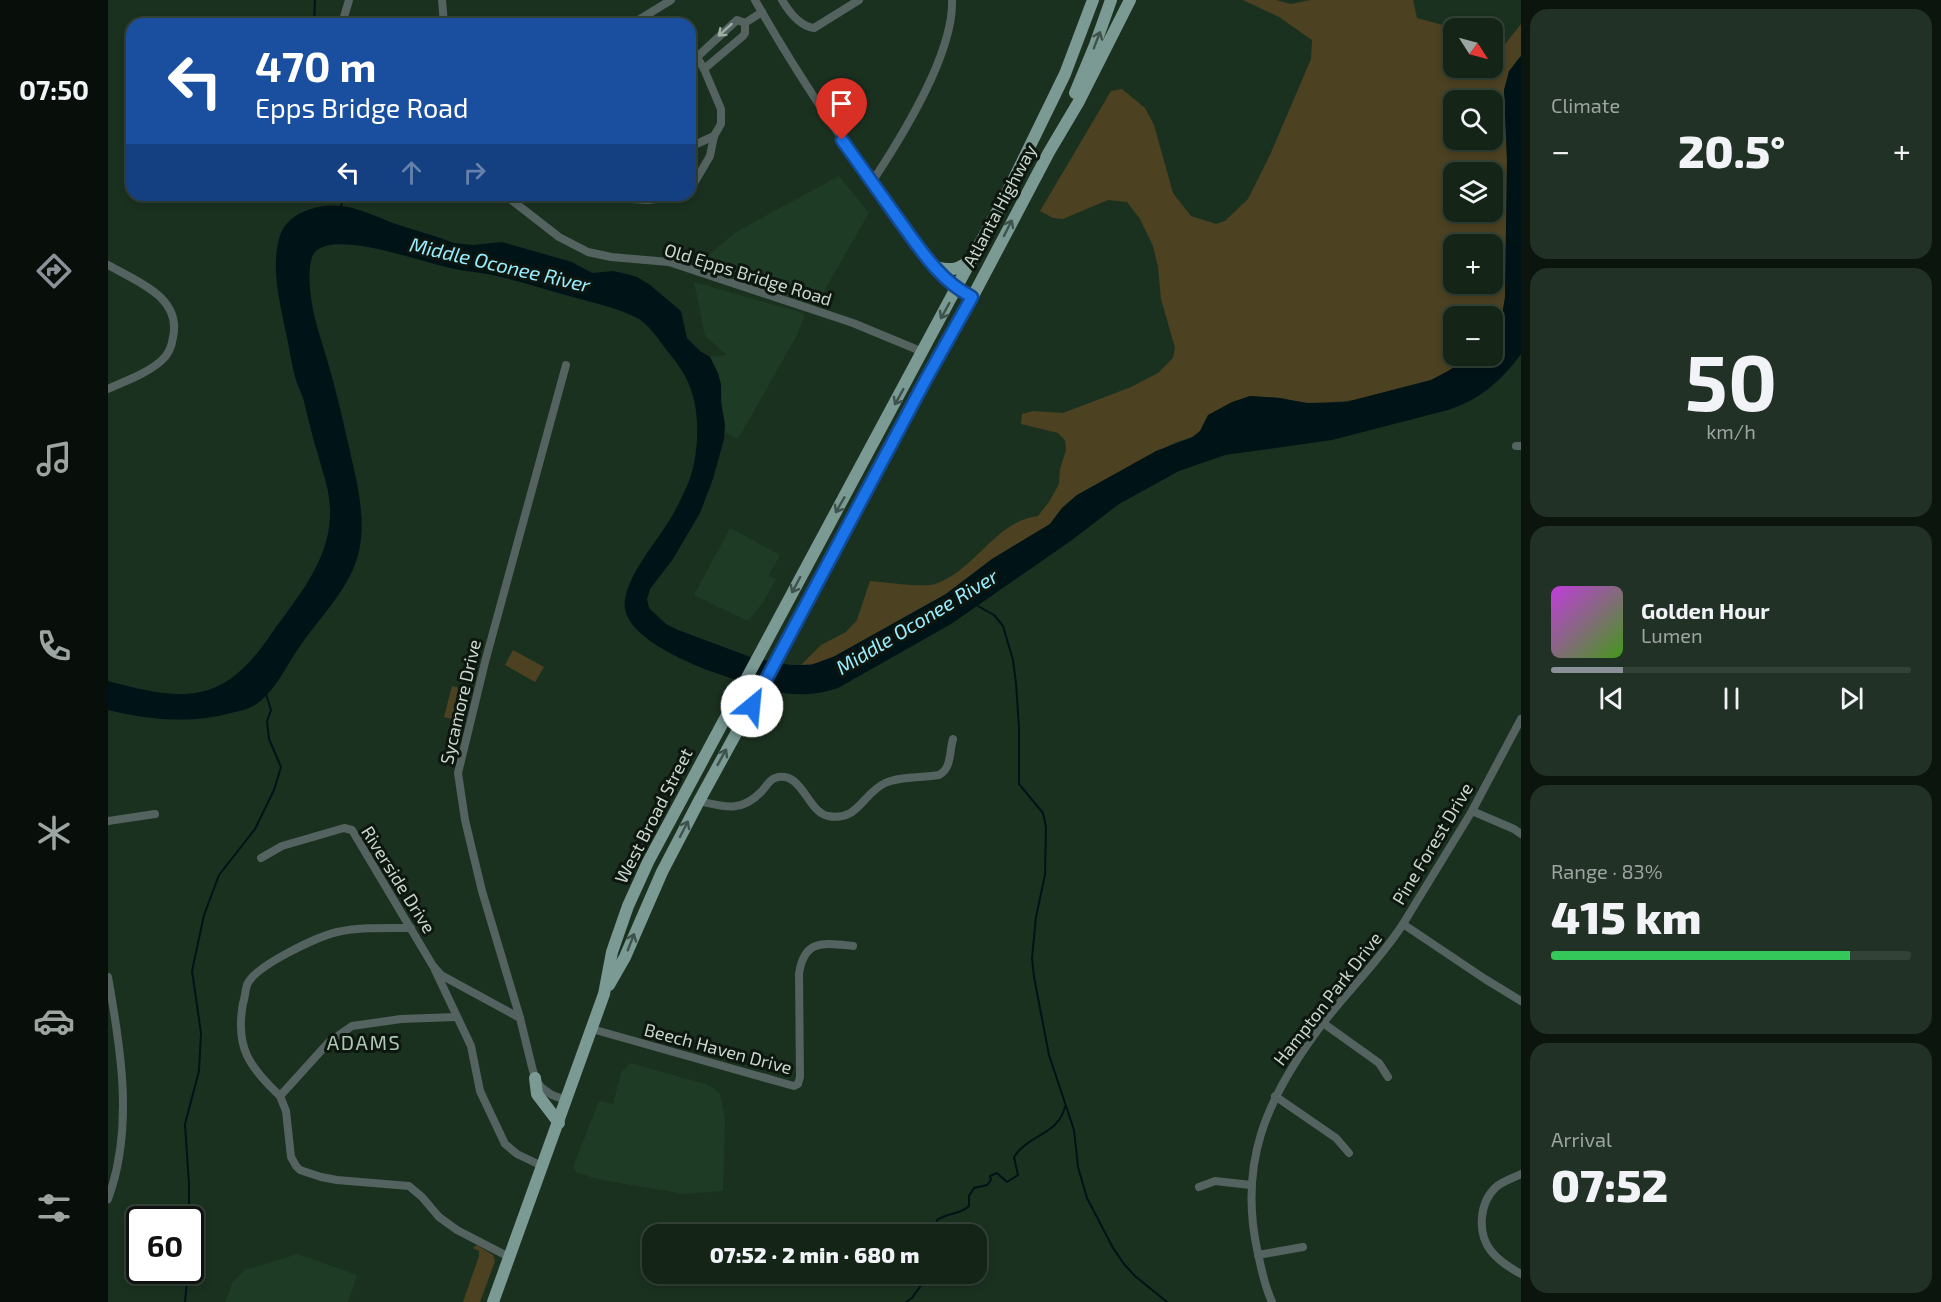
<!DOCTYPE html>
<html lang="en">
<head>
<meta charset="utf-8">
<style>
  body { margin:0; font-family:"Exo 2",sans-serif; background:#213125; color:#f1f3f6; height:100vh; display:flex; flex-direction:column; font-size:22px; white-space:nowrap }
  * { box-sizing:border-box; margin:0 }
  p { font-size:20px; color:#9da5a2 }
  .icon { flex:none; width:33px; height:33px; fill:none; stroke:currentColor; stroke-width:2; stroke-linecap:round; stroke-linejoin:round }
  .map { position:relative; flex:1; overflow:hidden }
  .panel { display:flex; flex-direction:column; gap:9px; padding:9px; background:#0b140d; width:420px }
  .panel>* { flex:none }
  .guide { position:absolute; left:18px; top:18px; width:570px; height:183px; border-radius:18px; box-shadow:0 3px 9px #0003,0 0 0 2px #334237; background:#1a4fa0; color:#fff; overflow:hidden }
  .needle { width:39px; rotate:126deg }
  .controls { position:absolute; left:1335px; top:18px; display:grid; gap:12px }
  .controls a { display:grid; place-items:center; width:60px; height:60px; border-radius:12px; background:#142518; box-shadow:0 3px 9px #0003,0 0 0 2px #334237; font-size:30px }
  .speed { position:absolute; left:18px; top:1206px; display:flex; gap:12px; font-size:30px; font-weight:700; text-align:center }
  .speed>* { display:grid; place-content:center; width:78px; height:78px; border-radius:50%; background:#142518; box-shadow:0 3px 9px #0003,0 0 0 2px #334237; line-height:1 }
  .speed .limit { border:3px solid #111; border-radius:9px; background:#fff; color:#111 }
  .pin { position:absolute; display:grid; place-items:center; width:51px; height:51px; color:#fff; margin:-62px -26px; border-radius:50% 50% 50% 0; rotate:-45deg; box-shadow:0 0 6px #0007 }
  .pin .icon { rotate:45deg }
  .me { position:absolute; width:66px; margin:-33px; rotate:28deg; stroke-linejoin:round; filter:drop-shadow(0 0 4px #0008) }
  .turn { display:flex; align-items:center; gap:21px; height:126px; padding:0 30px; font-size:27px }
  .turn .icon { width:78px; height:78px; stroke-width:2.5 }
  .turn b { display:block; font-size:42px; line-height:51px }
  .lanes { display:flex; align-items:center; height:57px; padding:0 30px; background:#0003; justify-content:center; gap:30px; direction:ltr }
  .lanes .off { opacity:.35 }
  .big { font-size:45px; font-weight:800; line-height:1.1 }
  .panel .widget { flex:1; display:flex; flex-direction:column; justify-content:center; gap:9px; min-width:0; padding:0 21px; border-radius:18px; background:#213125 }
  .panel .dial { align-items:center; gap:0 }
  .dial b { font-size:78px; line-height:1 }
  .song { display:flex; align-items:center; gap:18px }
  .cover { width:72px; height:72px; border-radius:9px; background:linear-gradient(135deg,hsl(290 70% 55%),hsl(100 70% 35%)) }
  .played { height:6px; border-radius:3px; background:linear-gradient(90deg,#8c9099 20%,#334237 20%) }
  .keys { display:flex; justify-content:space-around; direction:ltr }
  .heat { display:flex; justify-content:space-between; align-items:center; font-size:33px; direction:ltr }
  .charge { height:9px; border-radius:4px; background:linear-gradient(90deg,#34c759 83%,#334237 0) }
  .trip { position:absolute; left:534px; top:1224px; width:345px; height:60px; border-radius:18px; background:#142518; box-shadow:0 3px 9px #0003,0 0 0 2px #334237; font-weight:800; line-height:60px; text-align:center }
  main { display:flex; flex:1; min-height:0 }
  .tab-bar { display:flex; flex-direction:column; width:108px; justify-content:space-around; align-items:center; background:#080f0a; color:#9da5a2 }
  .tab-bar .icon { width:42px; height:42px }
  .tab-bar .selected { color:#8c9099 }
  .tab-bar b { font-size:27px; color:#f1f3f6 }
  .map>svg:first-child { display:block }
  .built { fill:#1e3b26 }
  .green { fill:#4c4121; fill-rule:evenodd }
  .water { fill:#001317 }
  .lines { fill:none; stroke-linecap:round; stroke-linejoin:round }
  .stream { stroke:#001317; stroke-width:2 }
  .street { stroke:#546360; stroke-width:8 }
  .primary { stroke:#7b9a94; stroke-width:12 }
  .oneway { stroke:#a0aea6 }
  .oneway2 { stroke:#3e514b }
  .route-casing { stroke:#114b97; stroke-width:15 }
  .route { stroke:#1a73e8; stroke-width:10 }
  .labels { text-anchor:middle; stroke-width:6; stroke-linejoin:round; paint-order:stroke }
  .street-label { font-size:18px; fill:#c9d7cc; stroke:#0d160f }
  .water-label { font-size:20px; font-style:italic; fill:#9aeeff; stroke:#0d160f }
  .neighbourhood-label { font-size:20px; letter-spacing:1.5px; fill:#aec9b3; stroke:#0d160f }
</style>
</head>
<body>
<main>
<nav class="tab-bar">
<b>07:50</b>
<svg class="icon selected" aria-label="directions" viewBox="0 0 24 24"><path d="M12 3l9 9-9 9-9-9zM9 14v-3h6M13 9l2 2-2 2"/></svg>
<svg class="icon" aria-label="music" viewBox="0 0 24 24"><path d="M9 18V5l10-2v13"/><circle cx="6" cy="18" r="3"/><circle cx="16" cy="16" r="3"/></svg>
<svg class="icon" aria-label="phone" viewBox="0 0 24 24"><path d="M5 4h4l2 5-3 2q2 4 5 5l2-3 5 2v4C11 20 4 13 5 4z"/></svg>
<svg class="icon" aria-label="climate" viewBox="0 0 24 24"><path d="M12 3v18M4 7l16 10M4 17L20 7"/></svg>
<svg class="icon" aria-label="car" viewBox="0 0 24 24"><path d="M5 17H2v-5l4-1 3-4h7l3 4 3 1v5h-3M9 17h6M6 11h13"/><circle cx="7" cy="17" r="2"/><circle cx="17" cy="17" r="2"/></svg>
<svg class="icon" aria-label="filters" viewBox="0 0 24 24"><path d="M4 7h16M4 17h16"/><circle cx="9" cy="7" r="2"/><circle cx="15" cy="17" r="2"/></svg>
</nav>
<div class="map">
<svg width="1413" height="1302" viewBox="0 0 1413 1302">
  <rect width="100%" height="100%" fill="#1b3120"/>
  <g class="built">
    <polygon points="731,176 761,213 708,305 702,307 587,267 628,232"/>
    <polygon points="586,282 695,313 696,318 689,335 630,439 616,432 613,384 602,357 619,355 597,336"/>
    <polygon points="622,528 672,555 661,575 668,579 656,601 642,619 637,620 586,595"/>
    <polygon points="522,1063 597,1084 607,1089 612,1094 617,1117 615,1191 577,1194 494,1180 469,1173 465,1167 491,1101 505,1104 513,1073"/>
    <polygon points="190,1254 249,1275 240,1302 117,1302 125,1282 137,1270"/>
  </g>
  <g class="green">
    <path d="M1135 0H1168L1183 4 1202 0H1305L1309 18 1346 28V68H1384L1385 51 1389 54 1413 24V56L1407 63 1396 90 1399 160 1397 297 1394 316 1385 334 1384 316H1346V356H1363L1341 371 1323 380 1247 400 1209 404 1184 401 1172 398 1142 396 1101 415 1092 431 1084 437 1066 443 969 495 954 508 942 524 884 559 838 594 727 656 713 663 693 665 713 645 738 632 749 620 762 581C774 582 817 588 827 584 867 571 887 521 930 516L941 502 951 484 952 469 958 450 957 440 950 433 913 424 914 414 925 411 955 413 1023 387 1050 373 1065 358 1067 348 1053 299 1050 267 1045 246 1032 219 1019 202 1000 200 955 219 945 218 932 211 1003 91 1014 89 1037 108 1046 125 1065 193 1083 216 1108 224 1117 221 1140 199 1162 155 1203 59 1204 40 1171 17ZM1346 100H1384V140H1346ZM1346 172H1384V212H1346ZM1346 244H1384V284H1346Z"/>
    <polygon points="405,650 436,667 427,682 397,665"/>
    <polygon points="344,686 362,691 354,722 336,717"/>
    <polygon points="369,1245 385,1255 387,1261 372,1302 355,1302 371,1256 371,1251 365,1248"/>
  </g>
  <path class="water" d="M1413 56V354C1394 380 1372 400 1340 410L1224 440 1117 455 1071 471 1011 504 964 540 843 624 730 688C682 704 647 686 602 671 578 662 522 638 517 609 513 584 545 546 557 527 566 514 573 499 579 486 591 459 593 414 582 387 577 373 566 359 557 348 550 338 541 326 531 319 511 308 486 303 465 297 429 287 395 275 359 271 326 268 234 229 208 251 198 260 202 292 204 304 207 322 213 339 218 356 227 386 234 416 241 447 248 478 256 507 253 539 249 584 212 615 188 652 176 670 165 695 145 706 139 710 130 711 123 713 83 724 40 720 0 710V681C72 700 112 707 159 640 185 602 220 565 222 517 223 494 216 476 210 455 204 436 200 417 195 398 192 390 188 382 186 373 183 360 181 346 178 333 172 303 163 269 171 239 177 213 210 203 234 206 251 208 269 217 285 223 305 230 326 235 346 243L365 245 394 242 464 262 484 273 505 271 519 274 529 277 542 285 573 311 579 338 592 351 602 357 610 373 613 384V403L617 424 616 439 605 479 592 513 565 559 542 589 539 599 541 608 558 624 570 630 645 658 683 665H703L727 656 838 594 884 559 942 524 954 508 969 495 1048 451 1085 437 1092 431 1100 415 1124 402 1142 396 1172 398 1199 403 1238 402 1323 380 1340 371 1363 356H1384L1385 334 1394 316 1397 297 1399 160 1396 90 1401 71Z"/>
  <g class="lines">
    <g class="stream">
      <polyline points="206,24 207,0"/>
      <polyline points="233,206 237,195"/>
      <polyline points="870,606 886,615 895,626 905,660 908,683 911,728 911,784 935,813 938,827 937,875 928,917 924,958 926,977 941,1055 966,1130 970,1167 979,1198 1005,1248 1016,1264 1027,1276 1059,1302"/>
      <polyline points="81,1220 81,1184 77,1124 91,1071 93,1033 84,971 96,915 111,875 147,829 166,790 173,767 161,739 159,721 163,710 158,694"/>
      <path d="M826 1234 829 1220C839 1213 854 1214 861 1206V1196L866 1188 879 1185 883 1180 882 1176 889 1173 899 1182 910 1175 906 1157C922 1133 949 1136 957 1107"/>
      <polyline points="77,1302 80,1270"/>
      <polyline points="798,1302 804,1298 821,1274"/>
    </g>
    <g class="street">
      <polyline points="334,0 336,24"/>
      <path d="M647 0C702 98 767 189 836 278L849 290 864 298"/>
      <path d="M674 0C681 12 691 26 706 28L751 0"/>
      <polyline points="236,17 241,0"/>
      <polyline points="637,23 654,12"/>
      <polyline points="524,24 563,0"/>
      <polyline points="582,52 589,57 596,69 613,109 613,124 606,136 602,156 582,190"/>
      <polyline points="589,57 629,20 637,23 637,33 635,36 596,69"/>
      <polyline points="582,147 606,136"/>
      <path d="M764 182C793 138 846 54 844 0"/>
      <polyline points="397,195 451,237 480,252 503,257 561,262 745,323 815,352"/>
      <polyline points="508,195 506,198 540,200 579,195"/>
      <path d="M0 265C28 281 74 297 65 337 64 346 60 355 53 361 38 374 17 381 0 389"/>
      <polyline points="458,365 377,662 350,773 357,820 374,891 412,1018 425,1071 430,1083 434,1088 444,1095 458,1100"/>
      <polyline points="1408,446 1413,446"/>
      <polyline points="1413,719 1364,811 1295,924 1377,979 1413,1001"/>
      <path d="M591 801C617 807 633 813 654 791 658 787 661 780 667 778 694 769 699 812 720 816 750 822 754 794 777 783 792 776 814 778 831 775 844 768 841 752 845 739"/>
      <polyline points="1364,811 1406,829 1413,834"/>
      <polyline points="0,821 47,814"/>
      <polyline points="153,858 174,846 236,828 244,830 325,966 333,975 412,1018"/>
      <polyline points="327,970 363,1046 372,1091 397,1144 409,1154 434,1166"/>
      <path d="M0 977C13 1049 26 1129 0 1199"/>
      <polyline points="348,1017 293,1019 244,1026 221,1042 172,1096 178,1111 183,1157 188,1166 192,1170 213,1177 229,1180 301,1186 314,1197 331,1217 349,1230 401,1257"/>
      <polyline points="1215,1023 1271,1063 1280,1077"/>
      <path d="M484 1029 686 1086 690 1084 692 1077 691 974C696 938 717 943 745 946"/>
      <path d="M172 1096C141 1067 127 1047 135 1003 137 998 137 991 139 985 146 966 209 937 229 932 253 927 278 928 303 928"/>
      <polyline points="1167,1096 1228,1138 1241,1153"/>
      <path d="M1413 1174C1405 1178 1395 1181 1388 1187 1371 1203 1369 1233 1383 1251 1391 1261 1402 1268 1413 1274"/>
      <polyline points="1091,1187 1107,1181 1143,1185"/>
      <polyline points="1150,1255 1195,1247"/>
      <path d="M1164 1302C1156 1285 1153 1267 1149 1249 1131 1163 1158 1100 1209 1031 1236 994 1270 963 1295 924"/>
    </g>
    <g class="primary">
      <polyline points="967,93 987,45 1003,0"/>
      <path d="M827 267C846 271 849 270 864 259"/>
      <polyline points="501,985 517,957 554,872 591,801 682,635 817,381 864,298 941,152 970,103 1022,0"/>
      <polyline points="427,1078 429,1094 451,1123"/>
      <polyline points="385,1302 496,994 504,952 520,906 540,862 897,197 957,74 985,0"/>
    </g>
  </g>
  <defs><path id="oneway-shaft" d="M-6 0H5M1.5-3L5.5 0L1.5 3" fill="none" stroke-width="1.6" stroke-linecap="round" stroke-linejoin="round" transform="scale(1.5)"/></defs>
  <use class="oneway" href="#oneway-shaft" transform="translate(617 30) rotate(138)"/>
  <g class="oneway2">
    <use href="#oneway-shaft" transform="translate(989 40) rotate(-69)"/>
    <use href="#oneway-shaft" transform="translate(900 228) rotate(-63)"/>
    <use href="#oneway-shaft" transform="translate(837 311) rotate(119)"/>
    <use href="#oneway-shaft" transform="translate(791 397) rotate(119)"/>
    <use href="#oneway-shaft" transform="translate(732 505) rotate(120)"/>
    <use href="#oneway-shaft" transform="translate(688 585) rotate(118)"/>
    <use href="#oneway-shaft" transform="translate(614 757) rotate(-61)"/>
    <use href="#oneway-shaft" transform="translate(576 829) rotate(-63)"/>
    <use href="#oneway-shaft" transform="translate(523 942) rotate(-69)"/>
  </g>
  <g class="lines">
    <g class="route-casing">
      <path id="route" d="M644 706 817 381 864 297C832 281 812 249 791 220 772 193 753 167 734 140"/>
    </g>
    <use href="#route" class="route"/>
  </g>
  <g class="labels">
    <g class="street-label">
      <text transform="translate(892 206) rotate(-62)" y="6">Atlanta Highway</text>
      <text transform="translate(640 275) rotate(17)" y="6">Old Epps Bridge Road</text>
      <text transform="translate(353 702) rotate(-77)" y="6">Sycamore Drive</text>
      <text transform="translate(546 816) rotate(-63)" y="6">West Broad Street</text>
      <text transform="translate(1325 844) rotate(-59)" y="6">Pine Forest Drive</text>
      <text transform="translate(290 880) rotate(58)" y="6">Riverside Drive</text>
      <text transform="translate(1220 999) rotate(-52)" y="6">Hampton Park Drive</text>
      <text transform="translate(610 1049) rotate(15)" y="6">Beech Haven Drive</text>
    </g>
    <g class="water-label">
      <text transform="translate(392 265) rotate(13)" y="7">Middle Oconee River</text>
      <text transform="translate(809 622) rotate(-31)" y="7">Middle Oconee River</text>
    </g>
    <g class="neighbourhood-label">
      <text x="256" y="1050">ADAMS</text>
    </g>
  </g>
</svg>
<div class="controls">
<a><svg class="needle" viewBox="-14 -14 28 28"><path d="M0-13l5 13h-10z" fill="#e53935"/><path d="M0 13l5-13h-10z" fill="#9da5a2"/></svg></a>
<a><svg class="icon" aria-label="search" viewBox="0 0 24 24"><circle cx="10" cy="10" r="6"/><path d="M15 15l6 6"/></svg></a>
<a><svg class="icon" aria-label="layers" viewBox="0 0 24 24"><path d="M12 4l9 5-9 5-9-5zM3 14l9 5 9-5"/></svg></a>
<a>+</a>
<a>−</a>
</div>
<div class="speed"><div class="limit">60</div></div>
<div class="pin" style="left:734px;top:140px;background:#d93025"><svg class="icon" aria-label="arrive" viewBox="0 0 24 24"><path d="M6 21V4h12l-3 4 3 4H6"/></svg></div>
<svg class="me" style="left:644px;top:706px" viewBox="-20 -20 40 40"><circle r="19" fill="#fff"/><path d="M0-13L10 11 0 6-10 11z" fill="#1a73e8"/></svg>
<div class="trip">07:52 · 2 min · 680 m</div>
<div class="guide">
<div class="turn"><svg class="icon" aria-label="left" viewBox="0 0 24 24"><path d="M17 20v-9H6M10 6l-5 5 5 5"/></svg><div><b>470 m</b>Epps Bridge Road</div></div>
<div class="lanes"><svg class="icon" aria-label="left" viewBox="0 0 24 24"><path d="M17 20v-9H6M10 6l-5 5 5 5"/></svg><svg class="icon off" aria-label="ahead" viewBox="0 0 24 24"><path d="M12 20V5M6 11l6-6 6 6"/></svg><svg class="icon off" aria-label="right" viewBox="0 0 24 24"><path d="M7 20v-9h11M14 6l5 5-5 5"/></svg></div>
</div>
</div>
<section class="panel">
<div class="widget"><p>Climate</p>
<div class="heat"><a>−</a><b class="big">20.5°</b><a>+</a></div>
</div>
<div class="widget dial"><b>50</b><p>km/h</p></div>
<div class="widget">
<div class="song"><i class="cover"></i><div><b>Golden Hour</b><p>Lumen</p></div></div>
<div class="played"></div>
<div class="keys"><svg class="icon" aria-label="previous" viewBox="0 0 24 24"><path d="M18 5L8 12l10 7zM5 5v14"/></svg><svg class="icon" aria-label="pause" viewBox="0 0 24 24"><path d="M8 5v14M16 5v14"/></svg><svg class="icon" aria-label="next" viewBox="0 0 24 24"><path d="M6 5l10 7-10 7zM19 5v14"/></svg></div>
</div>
<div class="widget"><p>Range · 83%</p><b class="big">415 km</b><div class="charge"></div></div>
<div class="widget"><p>Arrival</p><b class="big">07:52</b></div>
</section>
</main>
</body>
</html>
